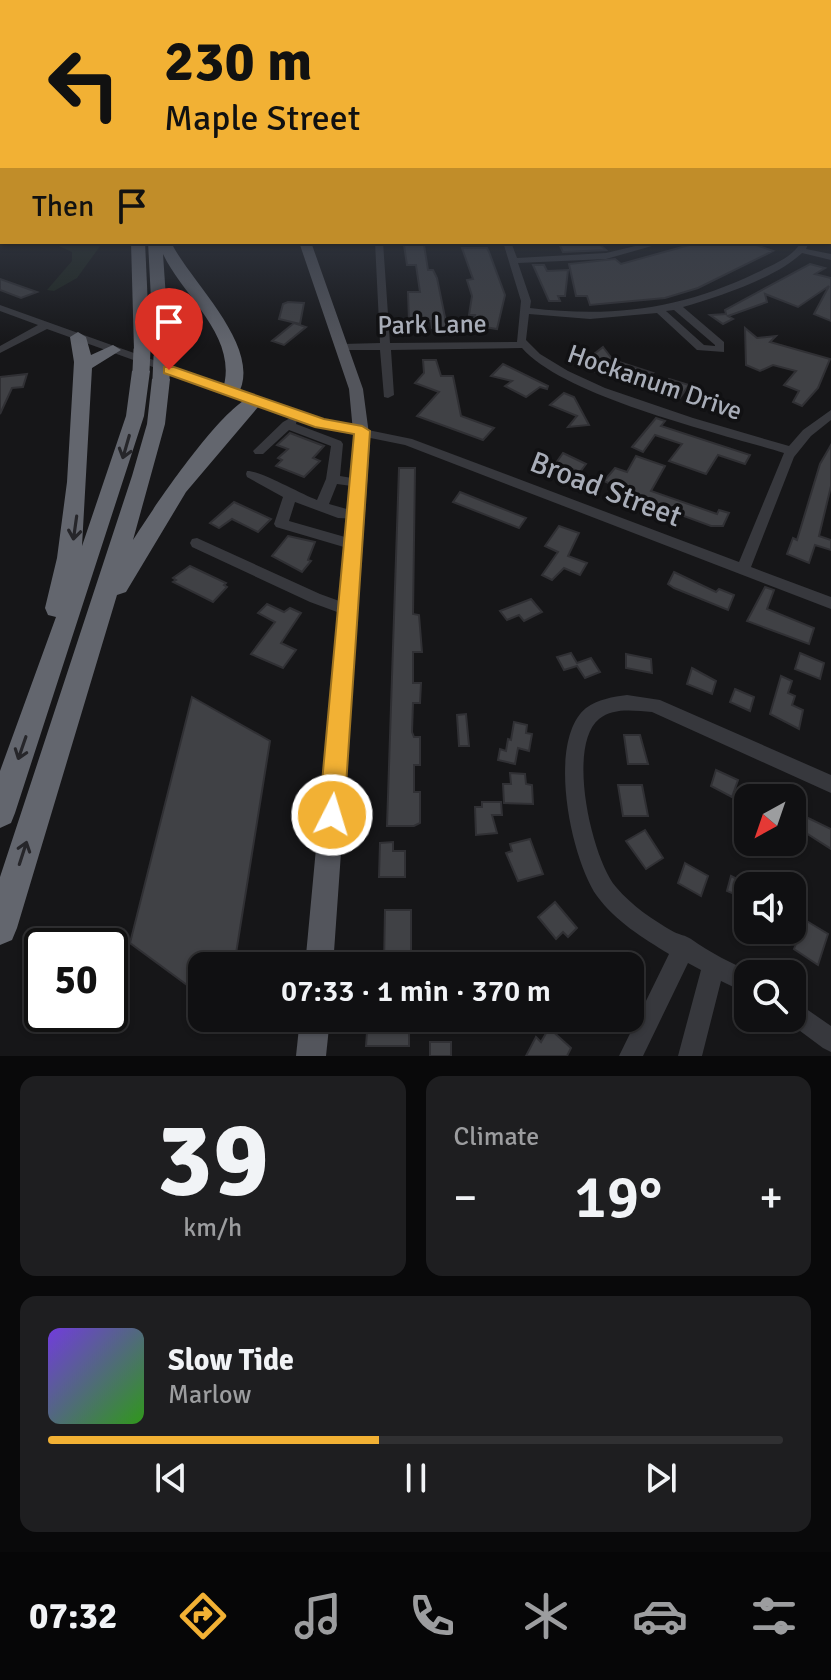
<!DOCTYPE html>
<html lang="en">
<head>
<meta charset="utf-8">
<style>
  body { margin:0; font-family:Signika,sans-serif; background:#1e1e20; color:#f1f3f6; height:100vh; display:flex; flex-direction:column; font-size:30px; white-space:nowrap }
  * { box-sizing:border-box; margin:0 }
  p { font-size:26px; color:#9c9d9f }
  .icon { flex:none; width:44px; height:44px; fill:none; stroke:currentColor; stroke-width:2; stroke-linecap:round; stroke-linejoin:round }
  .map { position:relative; height:1056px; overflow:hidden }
  .side { display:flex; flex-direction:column; gap:20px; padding:20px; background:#09090a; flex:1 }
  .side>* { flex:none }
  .hud { position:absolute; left:0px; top:0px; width:832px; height:244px; box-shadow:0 2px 6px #0004,0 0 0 2px #303032; background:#f2b134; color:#111; overflow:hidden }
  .needle { width:52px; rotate:220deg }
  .fabs { position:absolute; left:734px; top:784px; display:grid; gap:16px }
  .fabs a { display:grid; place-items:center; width:72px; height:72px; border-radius:16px; background:#101012; box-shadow:0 2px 6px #0004,0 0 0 2px #303032; font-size:40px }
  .speed { position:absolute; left:24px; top:928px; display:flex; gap:16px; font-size:40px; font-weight:700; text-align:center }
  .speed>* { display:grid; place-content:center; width:104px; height:104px; border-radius:50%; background:#101012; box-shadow:0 2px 6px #0004,0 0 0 2px #303032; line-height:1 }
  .speed .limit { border:4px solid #111; border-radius:12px; background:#fff; color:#111 }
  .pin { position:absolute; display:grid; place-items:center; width:68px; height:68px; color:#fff; margin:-82px -34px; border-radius:50% 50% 50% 0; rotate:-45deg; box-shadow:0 0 8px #0007 }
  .pin .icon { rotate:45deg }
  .me { position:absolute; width:88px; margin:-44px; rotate:5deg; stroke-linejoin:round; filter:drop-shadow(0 0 6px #0008) }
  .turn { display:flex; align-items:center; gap:28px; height:168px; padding:0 32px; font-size:36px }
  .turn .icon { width:104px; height:104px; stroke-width:2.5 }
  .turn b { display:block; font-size:56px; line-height:68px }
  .then { display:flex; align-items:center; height:76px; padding:0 32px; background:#0003; gap:16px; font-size:30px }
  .big { font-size:60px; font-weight:600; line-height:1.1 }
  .side .tile { flex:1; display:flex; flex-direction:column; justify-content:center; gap:12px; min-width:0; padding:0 28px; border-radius:16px; background:#1e1e20 }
  .side .dial { align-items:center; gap:0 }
  .dial b { font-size:104px; line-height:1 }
  .song { display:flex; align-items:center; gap:24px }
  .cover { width:96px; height:96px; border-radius:12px; background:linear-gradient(135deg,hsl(260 70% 55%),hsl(110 70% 35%)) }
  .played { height:8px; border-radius:4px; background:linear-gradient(90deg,#f2b134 45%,#303032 45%) }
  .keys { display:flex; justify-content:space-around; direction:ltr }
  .heat { display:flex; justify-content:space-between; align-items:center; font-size:44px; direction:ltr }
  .side .tiles { flex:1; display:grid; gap:20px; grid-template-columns:1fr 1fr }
  .tile:last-child { grid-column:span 2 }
  .trip { position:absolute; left:188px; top:952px; width:456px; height:80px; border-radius:16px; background:#101012; box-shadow:0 2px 6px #0004,0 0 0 2px #303032; font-weight:600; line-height:80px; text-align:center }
  .tabs { display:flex; height:128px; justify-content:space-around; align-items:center; background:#060607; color:#9c9d9f }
  .tabs .icon { width:56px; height:56px }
  .tabs .selected { color:#f2b134 }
  .tabs b { font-size:36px; color:#f1f3f6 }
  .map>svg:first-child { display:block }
  .green { fill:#1e261f }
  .building { fill:#404145; stroke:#303034; stroke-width:2 }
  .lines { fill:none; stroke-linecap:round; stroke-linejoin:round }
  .minor { fill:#37383d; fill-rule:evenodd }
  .major { fill:#53555c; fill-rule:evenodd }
  .highway { fill:#63666e; fill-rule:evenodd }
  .highway-bridge { stroke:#63666e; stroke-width:17 }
  .oneway { stroke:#26262a }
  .route { fill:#f2b134; stroke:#9d7322; stroke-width:2 }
  .labels { text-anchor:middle; stroke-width:7; stroke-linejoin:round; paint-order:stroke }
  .far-street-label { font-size:26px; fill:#a8adb8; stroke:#111113 }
  .street-label { font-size:30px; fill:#a8adb8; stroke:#111113 }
</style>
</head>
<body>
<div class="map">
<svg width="831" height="1056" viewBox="0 0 831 1056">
  <rect width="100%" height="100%" fill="#161618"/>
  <polygon class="green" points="50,242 103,242 77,278 54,291 47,290 72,261 72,252"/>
  <g class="building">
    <polygon points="590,242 597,242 606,250 563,252 559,244"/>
    <polygon points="700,242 748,242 773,251 698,288 665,298 590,305 587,296 576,296 569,264 615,259 621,264"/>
    <polygon points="404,245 424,245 428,270 433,270 437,278 447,327 432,328 431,321 409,322 408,292 420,292 416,265 407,265"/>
    <polygon points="462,248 487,248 489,252 505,295 497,329 472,325 475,315 469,315 472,296 467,280 473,279"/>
    <polygon points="810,264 825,268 815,274 831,278 831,321 814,314 829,286 798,307 765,294 767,302 728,316 733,319 723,324 710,315 726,314 725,310"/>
    <polygon points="533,265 544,265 547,271 568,270 565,296 558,296 560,301 549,301"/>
    <polygon points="0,279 37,292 21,298 0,290"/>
    <polygon points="288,302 304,303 300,324 279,319 283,304"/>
    <polygon points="294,323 306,327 284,345 272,341"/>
    <polygon points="745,328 757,338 776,336 770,342 830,359 818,388 802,406 793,402 799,391 784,385 796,371 773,365 760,371 746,365"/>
    <polygon points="603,347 613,360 653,373 638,386 579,366"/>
    <polygon points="423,360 436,360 441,376 453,376 461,416 494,428 483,440 417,416 439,392 415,383 424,373"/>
    <polygon points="503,364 548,386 547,389 540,387 526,397 505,386 512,381 491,376"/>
    <polygon points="27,374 23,387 12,388 0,414 0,377"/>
    <polygon points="669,379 689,385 679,399 660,393"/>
    <polygon points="564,393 574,397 589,425 568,427 577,416 550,405"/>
    <polygon points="656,418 665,421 661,426 750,455 745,464 718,455 706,474 669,461 682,444 655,435 643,452 632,447"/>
    <polygon points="290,433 324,446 313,458 320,461 304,477 276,466 282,460 278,458 288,449 277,445"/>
    <polygon points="831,445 831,486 819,536 831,540 831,550 815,545 809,563 787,554 793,538 797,540 820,464"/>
    <polygon points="563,453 586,464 580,472 556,463"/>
    <polygon points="636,456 665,466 651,491 717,514 719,510 729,513 723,526 711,526 654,505 604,481 615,468 627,472"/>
    <polygon points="399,468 415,468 413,614 419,615 422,652 413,652 413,683 421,683 420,703 413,703 412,732 414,737 420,737 420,765 414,765 414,792 420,792 420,823 414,826 387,826"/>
    <polygon points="460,492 485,502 526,518 519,528 453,502"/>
    <polygon points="234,502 271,519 258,532 232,519 219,528 210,523"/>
    <polygon points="559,526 579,533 568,556 587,563 580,575 564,568 552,580 542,575 558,552 545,546"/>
    <polygon points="288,536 315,542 308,560 311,561 302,572 272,556"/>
    <polygon points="190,566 226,583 224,585 227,587 213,602 173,582 176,580 173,578"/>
    <polygon points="674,572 716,592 719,589 734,595 728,610 674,588 668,584"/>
    <polygon points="765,587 774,590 767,609 814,628 809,644 747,621"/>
    <polygon points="531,599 542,612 524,621 519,615 507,620 500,611"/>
    <polygon points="267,604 284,612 290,608 301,613 281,643 296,650 283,668 251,654 275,622 258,613"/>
    <polygon points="571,653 577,663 591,658 600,672 585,678 577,666 564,670 557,657"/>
    <polygon points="800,653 824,663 820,679 795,669"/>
    <polygon points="626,654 651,659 652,673 626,668"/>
    <polygon points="692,668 716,681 712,694 687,684"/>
    <polygon points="781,676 792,681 788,693 795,696 792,705 803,710 799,729 770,714"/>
    <polygon points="735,689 754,697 750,711 730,702"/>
    <polygon points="192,697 270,741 234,966 202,966 202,996 130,943"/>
    <polygon points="466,714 469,746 459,746 457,715"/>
    <polygon points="514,722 527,725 526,733 532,734 529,751 518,748 515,764 498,760 500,749 506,751 508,739 511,740"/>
    <polygon points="624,735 640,735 648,764 628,764"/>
    <polygon points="716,770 738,780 732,797 711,786"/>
    <polygon points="510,773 525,774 526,784 532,785 533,804 504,803 503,784 511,784"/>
    <polygon points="618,785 642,785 648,816 623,816"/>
    <polygon points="482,802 501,802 502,815 492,815 497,833 476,835 475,807 482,807"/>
    <polygon points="806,817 831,829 831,849 803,831"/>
    <polygon points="645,830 663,858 646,869 626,841"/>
    <polygon points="530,839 543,874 518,881 506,853 512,851 510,844"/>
    <polygon points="393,842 393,851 405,851 405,877 379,877 380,843"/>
    <polygon points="685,863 708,876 701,896 678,883"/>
    <polygon points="731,876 741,881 739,887 748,891 748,920 733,912 737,895 727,891"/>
    <polygon points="555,902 577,928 568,937 563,932 556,939 538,917"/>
    <polygon points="385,910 411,910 411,966 384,966"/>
    <polygon points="805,920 828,934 818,965 794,949"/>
    <polygon points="368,1018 403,1018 403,1025 409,1025 409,1046 366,1046"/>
    <polygon points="549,1028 571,1048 567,1056 526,1056 536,1037 541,1042"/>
    <rect x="430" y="1042" width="21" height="14"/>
  </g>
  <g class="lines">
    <g class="minor">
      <path d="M375 242H383L390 343 517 342 521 301 503 242H511L517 258 606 253 652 242H666L606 259 518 263 531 301 530 308C613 318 681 309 756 273 772 265 792 258 801 242H809L806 249 831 254V260L802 253C776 278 718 297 683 307L724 342V352L697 350 657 313 590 319 529 314 526 340 540 354 568 371 605 388 693 418 789 446 803 430 831 410V420L811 436 794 457 751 567 831 597V609L405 445 321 428 297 419 296 424 341 441 343 444 340 476 364 480 366 483 359 487 337 484 329 504 361 513 363 516 361 519 338 518 295 502 289 521 359 541 361 545 354 550 276 527 274 524 283 497 247 477 246 474 247 471C259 470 301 494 317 500L326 479 331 446 289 430 263 454H255L253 451 283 422 292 417 47 329 0 353V346L38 325 0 311V305L324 421 412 439 739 562 784 453C719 433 565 397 522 348L391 350 394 395 388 398 384 397 380 350H342L337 347 342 344 380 343ZM674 310 715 345V346L704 345 666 311Z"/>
      <polygon points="197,538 320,594 353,606 356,610 353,614 348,616 310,602 192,547 190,543 192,539"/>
      <path d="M627 695 660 700 831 775V793L652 712C635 711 614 707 599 719 566 746 592 859 616 887 632 906 653 920 674 932 680 935 685 935 691 939 710 953 732 963 754 974H748V994L721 981 702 1056H678L701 970 688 963 643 1056H619L669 954C643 938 615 921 597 896 571 859 546 741 586 708 598 699 613 697 627 695Z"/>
      <polygon points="792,999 831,1026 831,1052 823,1048 784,1019 792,1018"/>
    </g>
    <g class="major">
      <polygon points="299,242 311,242 363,389 370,442 333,966 305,966 354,442 349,389"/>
      <polygon points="300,1018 330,1018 326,1056 296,1056"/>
    </g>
    <g class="highway">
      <polygon points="131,242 145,242 150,350 142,355 134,350"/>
      <path d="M148 242H171C189 281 266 349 237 396L231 397 222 392C241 338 183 297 163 254L170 357 162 362 154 357Z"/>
      <polygon points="78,332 86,337 91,355 113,345 121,350 92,368 82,546 126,416 132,371 141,366 150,371 144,416 15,813 11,823 0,828 0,771 56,617 48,615 45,608 57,558 67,482 74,362 70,337"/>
      <path d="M161 374 170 379 165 424 133 540C152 510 224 402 255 395L264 400 186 492 126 592 117 595 17 928 12 940 0 945V877L132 476 147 424 152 379Z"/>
    </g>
    <g class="highway-bridge">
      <polyline points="141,371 142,350"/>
      <polyline points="161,379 162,357"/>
    </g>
  </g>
  <defs><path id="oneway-shaft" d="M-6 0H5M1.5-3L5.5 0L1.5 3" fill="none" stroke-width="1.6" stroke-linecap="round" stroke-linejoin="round" transform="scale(2)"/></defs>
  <g class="oneway">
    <use href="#oneway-shaft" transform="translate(126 447) rotate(106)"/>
    <use href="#oneway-shaft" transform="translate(75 528) rotate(98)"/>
    <use href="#oneway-shaft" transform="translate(22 748) rotate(109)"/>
    <use href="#oneway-shaft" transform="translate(23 853) rotate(-72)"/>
  </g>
  <linearGradient id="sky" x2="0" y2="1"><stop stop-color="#0c0c0d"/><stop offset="0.58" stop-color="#363c48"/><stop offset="1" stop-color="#363c48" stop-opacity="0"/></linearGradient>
  <rect width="831" height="347" fill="url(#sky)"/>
  <polygon class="route" points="164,367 174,367 324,419 362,426 370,431 344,815 341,824 332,827 323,824 319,815 354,434 315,427 164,373"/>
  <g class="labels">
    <g class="far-street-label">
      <text transform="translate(432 324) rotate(-1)" y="9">Park Lane</text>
      <text transform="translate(655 382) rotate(19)" y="9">Hockanum Drive</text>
    </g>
    <g class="street-label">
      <text transform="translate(606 489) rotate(21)" y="10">Broad Street</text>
    </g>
  </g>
</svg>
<div class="fabs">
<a><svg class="needle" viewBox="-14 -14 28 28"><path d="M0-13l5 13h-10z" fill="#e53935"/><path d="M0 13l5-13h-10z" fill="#9c9d9f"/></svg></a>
<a><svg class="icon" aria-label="sound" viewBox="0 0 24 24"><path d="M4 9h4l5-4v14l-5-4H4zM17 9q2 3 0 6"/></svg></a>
<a><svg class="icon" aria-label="search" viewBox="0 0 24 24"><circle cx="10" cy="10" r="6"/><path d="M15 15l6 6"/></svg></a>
</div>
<div class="speed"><div class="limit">50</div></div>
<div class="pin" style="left:169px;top:370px;background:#d93025"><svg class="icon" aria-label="arrive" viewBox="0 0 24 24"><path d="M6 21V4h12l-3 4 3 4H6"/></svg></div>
<svg class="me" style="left:332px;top:815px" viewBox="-20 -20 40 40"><circle r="17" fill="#f2b134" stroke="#fff" stroke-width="3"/><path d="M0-11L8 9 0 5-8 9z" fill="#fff"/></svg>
<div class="trip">07:33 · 1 min · 370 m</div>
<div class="hud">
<div class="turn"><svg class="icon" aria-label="left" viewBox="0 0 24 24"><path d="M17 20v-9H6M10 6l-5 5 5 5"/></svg><div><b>230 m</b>Maple Street</div></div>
<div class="then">Then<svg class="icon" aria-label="arrive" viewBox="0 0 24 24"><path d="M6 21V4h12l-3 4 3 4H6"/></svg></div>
</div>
</div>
<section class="side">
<div class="tiles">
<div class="tile dial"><b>39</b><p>km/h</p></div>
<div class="tile"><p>Climate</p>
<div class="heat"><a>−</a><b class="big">19°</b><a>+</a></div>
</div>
<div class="tile">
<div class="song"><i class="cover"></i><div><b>Slow Tide</b><p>Marlow</p></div></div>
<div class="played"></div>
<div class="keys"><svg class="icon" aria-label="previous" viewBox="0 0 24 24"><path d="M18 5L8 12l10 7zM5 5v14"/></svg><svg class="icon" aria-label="pause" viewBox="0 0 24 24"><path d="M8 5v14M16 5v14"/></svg><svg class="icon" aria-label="next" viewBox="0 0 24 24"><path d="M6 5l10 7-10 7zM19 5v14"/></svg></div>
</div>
</div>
</section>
<nav class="tabs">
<b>07:32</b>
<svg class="icon selected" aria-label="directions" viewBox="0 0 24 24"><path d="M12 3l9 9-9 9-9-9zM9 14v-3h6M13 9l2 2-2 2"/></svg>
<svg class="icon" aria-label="music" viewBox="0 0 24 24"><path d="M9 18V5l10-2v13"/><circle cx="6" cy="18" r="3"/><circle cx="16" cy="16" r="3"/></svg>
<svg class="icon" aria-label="phone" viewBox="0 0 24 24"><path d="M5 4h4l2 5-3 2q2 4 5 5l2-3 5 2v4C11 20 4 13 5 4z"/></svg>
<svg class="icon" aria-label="climate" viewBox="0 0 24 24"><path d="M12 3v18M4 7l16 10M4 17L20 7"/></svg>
<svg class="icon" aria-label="car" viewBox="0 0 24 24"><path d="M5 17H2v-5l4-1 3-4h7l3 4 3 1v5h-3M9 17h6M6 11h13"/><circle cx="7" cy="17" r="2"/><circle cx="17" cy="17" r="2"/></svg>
<svg class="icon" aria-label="filters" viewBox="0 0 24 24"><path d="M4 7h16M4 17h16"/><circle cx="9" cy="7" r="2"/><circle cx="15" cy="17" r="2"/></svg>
</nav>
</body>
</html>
